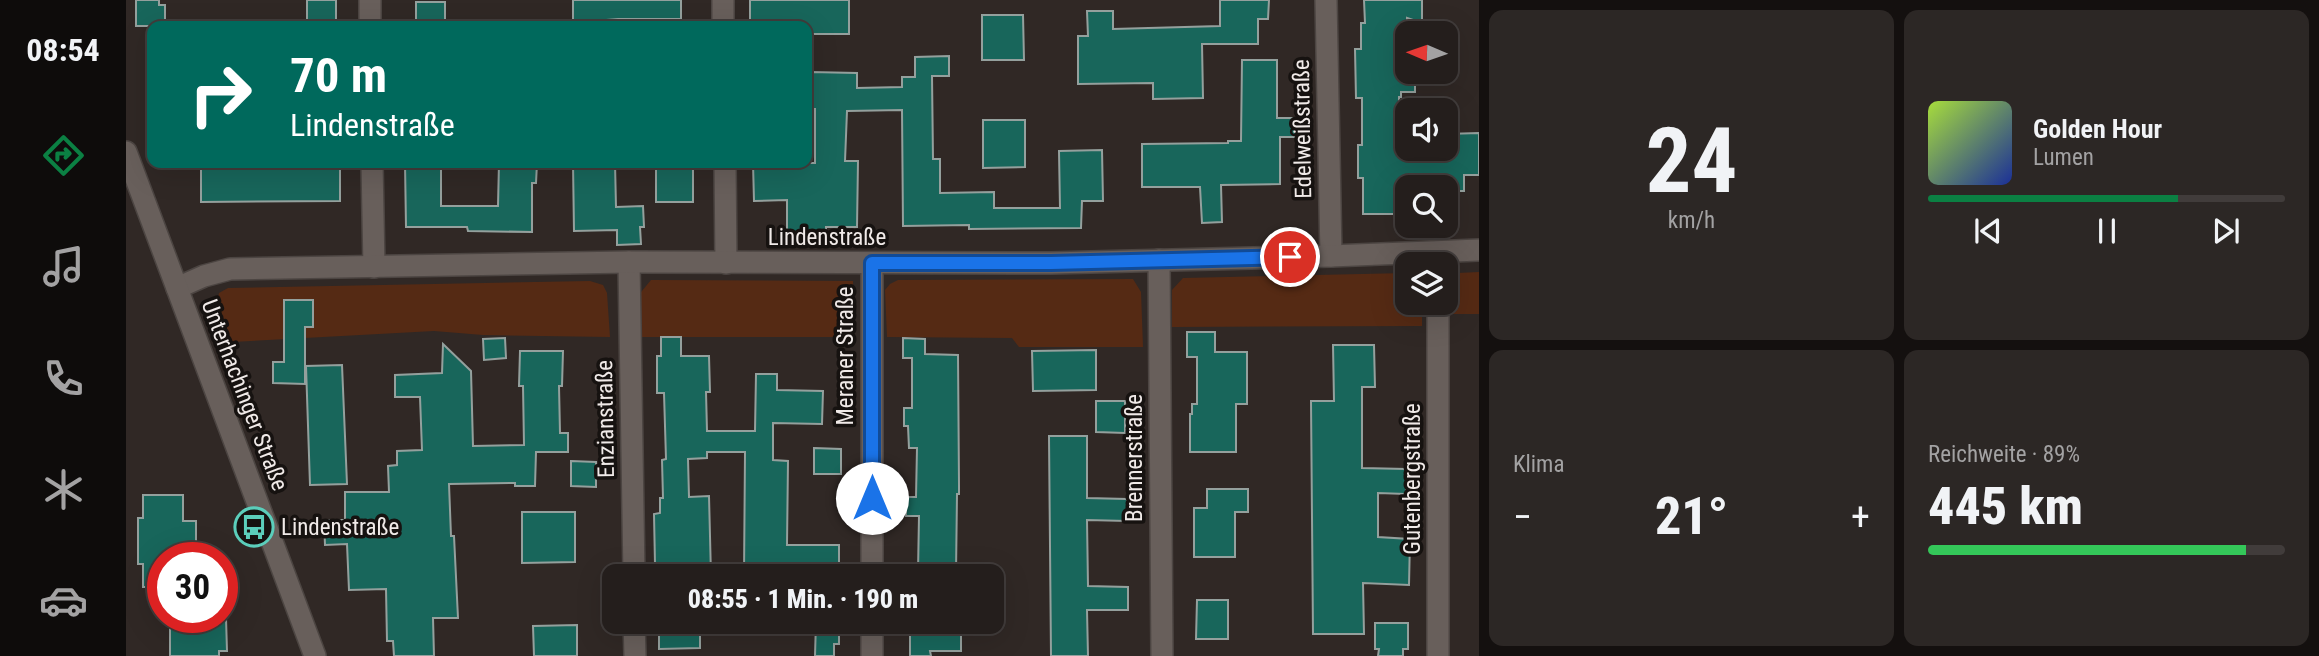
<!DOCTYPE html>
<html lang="de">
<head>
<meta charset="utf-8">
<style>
  body { margin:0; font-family:"Roboto Condensed",sans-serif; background:#2c2725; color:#f1f3f6; height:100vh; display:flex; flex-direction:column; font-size:26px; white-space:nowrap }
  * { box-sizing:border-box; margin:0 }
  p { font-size:23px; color:#a3a2a3 }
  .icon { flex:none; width:38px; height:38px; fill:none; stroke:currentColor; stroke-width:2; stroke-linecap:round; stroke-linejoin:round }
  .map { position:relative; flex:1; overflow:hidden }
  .drawer { display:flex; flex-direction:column; gap:10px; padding:10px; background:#14100f; width:840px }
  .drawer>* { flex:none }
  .top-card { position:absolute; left:21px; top:21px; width:665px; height:147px; border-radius:14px; box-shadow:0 7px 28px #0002,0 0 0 2px #413c3b; background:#00695c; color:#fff; overflow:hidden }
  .needle { width:46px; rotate:272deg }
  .controls { position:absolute; left:1269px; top:21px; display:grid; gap:14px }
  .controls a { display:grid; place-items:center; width:63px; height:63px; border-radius:14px; background:#241e1c; box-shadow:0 7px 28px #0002,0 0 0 2px #413c3b; font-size:35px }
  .speed { position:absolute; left:21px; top:542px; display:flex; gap:14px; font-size:35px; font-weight:700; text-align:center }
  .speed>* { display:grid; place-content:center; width:91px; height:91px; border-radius:50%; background:#241e1c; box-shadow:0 7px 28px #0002,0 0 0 2px #413c3b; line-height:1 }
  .speed .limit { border:10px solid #d22; background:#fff; color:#111 }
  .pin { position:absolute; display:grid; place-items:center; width:60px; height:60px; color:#fff; margin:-30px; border:4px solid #fff; border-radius:50%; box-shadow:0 2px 7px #0007 }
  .me { position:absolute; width:77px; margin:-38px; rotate:0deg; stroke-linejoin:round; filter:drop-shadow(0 0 5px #0008) }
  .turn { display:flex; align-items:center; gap:24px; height:147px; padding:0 28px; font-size:32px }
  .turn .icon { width:91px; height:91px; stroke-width:2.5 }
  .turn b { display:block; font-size:49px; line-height:60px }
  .big { font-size:52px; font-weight:800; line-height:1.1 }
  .drawer .tile { flex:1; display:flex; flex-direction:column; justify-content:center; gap:10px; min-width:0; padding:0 24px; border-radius:14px; background:#2c2725 }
  .drawer .dial { align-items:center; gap:0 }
  .dial b { font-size:91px; line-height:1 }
  .song { display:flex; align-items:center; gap:21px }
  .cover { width:84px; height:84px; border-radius:10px; background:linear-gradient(135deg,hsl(80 70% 55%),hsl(230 70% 35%)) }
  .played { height:7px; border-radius:4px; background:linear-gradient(90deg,#0b8043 70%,#413c3b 70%) }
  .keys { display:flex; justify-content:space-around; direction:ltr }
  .heat { display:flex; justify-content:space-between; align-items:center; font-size:38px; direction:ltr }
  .charge { height:10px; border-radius:5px; background:linear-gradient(90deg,#34c759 89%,#413c3b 0) }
  .drawer .tiles { flex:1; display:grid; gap:10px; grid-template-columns:repeat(2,1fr) }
  .trip { position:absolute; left:476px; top:564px; width:402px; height:70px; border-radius:14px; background:#241e1c; box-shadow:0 7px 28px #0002,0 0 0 2px #413c3b; font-weight:800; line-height:70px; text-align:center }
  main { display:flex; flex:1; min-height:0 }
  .tabs { display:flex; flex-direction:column; width:126px; justify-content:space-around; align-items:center; background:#0e0c0b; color:#a3a2a3 }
  .tabs .icon { width:49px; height:49px }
  .tabs .active { color:#0b8043 }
  .tabs b { font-size:32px; color:#f1f3f6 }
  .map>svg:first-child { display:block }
  .green { fill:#552a14 }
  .building { fill:#18665b; stroke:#94a09d; stroke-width:2 }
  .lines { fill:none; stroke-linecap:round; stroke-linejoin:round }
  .minor-casing { stroke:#4c4542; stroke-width:24 }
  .secondary-casing { stroke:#4c4542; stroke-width:24 }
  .minor { stroke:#685f5b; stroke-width:21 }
  .secondary { stroke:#685f5b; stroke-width:21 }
  .route-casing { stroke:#114b97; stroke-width:18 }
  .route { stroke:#1a73e8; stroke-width:12 }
  .labels { text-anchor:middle; stroke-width:7; stroke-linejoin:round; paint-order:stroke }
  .street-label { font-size:23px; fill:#f0eae8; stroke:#161210 }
  .poi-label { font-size:23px; fill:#f0eae8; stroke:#161210; text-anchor:start }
</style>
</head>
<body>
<main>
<nav class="tabs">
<b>08:54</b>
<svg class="icon active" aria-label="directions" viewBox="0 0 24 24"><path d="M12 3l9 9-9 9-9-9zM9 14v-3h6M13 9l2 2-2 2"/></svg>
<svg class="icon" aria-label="music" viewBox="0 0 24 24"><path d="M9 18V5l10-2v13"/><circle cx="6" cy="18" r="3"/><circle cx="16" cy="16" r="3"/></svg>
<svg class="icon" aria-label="phone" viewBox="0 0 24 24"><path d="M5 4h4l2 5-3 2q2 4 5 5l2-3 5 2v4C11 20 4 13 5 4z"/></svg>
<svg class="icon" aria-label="climate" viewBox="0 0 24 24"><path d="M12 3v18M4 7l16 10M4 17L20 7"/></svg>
<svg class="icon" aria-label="car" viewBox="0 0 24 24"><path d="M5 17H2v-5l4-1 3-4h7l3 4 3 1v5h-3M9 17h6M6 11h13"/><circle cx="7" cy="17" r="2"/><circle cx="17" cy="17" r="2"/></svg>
</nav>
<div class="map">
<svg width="1353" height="656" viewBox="0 0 1353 656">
  <rect width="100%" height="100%" fill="#302825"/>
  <g class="green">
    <polygon points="1353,272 1353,314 1326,314 1326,278 1331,273"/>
    <polygon points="1281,273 1281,303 1296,303 1296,326 1046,327 1046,290 1057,278"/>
    <polygon points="1007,279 1015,292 1017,347 893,347 886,338 761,337 759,290 764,284 772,280"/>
    <polygon points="525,280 727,281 728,337 512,337 511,297"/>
    <polygon points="464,281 477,285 481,293 484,337 357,335 308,331 106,342 91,302 93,293 102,288"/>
  </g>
  <g class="building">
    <polygon points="10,0 33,0 33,5 39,5 39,26 10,26"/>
    <rect x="181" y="0" width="29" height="22"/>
    <polygon points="447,0 555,0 555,19 492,19 481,20 481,26 447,26"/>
    <polygon points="624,0 723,0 723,34 681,34 681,26 624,26"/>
    <polygon points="1094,0 1143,0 1142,19 1132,19 1132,44 1076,44 1077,98 1027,99 1027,83 952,84 952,36 962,36 961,11 987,11 987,29 1094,26"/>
    <polygon points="1238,0 1296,0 1296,23 1281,18 1281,72 1289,72 1289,92 1275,92 1275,97 1273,97 1273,149 1320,149 1320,134 1353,133 1353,175 1338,175 1338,191 1320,191 1320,187 1275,187 1276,214 1237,214 1237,178 1232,178 1232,145 1236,145 1236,98 1230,98 1229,49 1235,49 1235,23 1239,23"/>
    <rect x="290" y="2" width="29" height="23"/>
    <polygon points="856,15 897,15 898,60 856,60"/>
    <polygon points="823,56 823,76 806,76 807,159 814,159 814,193 868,192 868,208 934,208 933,151 976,150 977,201 956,201 955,228 843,229 843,225 777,226 776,110 721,111 719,161 732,161 731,227 700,227 700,236 661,234 661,200 628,201 627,163 689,163 689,109 684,109 685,72 731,73 731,88 776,87 776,77 789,77 789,57"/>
    <polygon points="1116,60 1151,60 1151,118 1171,118 1171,137 1154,137 1154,184 1095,185 1096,222 1076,223 1074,187 1016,187 1016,144 1102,143 1102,141 1115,141"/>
    <polygon points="857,120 899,120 899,167 857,168"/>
    <polygon points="279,163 315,163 315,206 372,206 373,163 411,163 410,183 406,183 406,232 342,231 341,227 280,227"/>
    <polygon points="447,163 489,163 490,207 517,206 518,227 514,227 515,244 491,245 491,230 448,231"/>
    <rect x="530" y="163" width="37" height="39"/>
    <polygon points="214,166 214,201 75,202 75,167"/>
    <polygon points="158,300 187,300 187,327 179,327 179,384 147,383 147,362 158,362"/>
    <polygon points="1061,332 1089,332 1089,352 1121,352 1121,404 1110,404 1110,452 1064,452 1064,414 1066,414 1066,404 1071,404 1071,357 1061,357"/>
    <polygon points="535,337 555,337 555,356 583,356 584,392 580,392 581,431 629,431 630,374 651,374 651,390 697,391 696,424 647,423 647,460 662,461 661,545 713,545 713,576 618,576 619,452 581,452 581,458 562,459 563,497 583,496 585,576 534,576 533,564 529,564 528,514 534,513 534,498 537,498 536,460 540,459 538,393 531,393 531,356 535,356"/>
    <polygon points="379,338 380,358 358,360 357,339"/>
    <polygon points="777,338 799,339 799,354 832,355 833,485 833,494 831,494 830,573 792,572 793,516 780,516 780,497 790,497 791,448 783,448 782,426 778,426 778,408 786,408 786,358 777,358"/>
    <polygon points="317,344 345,371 347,446 398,445 397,386 393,386 394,351 437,351 436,386 433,386 434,433 442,433 442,452 410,452 409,486 389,486 389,483 323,484 325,536 328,536 332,618 307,618 308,656 268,656 267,641 261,641 260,589 223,590 221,544 199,545 198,520 219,520 219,492 263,492 262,466 271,465 271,451 296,450 294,397 269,397 269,375 316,373"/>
    <polygon points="1207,345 1248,345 1249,387 1236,387 1236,468 1280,469 1280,494 1252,493 1252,537 1284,539 1283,585 1237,583 1238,634 1187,634 1185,401 1208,401"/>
    <polygon points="970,350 970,390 907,391 906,351"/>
    <polygon points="216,365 221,484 184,485 180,366"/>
    <polygon points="970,401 999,401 999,433 970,432"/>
    <polygon points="923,436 961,436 961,498 1001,499 1001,521 961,520 962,586 1002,587 1002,610 961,610 962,656 925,656"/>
    <polygon points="688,448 715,449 715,474 688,474"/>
    <polygon points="445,461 470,462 470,487 445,486"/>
    <polygon points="1081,489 1122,489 1122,512 1109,512 1109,557 1068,557 1068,508 1081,508"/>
    <polygon points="17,495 57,495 57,521 70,521 70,558 37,558 37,587 17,587 17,564 12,564 12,518 17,518"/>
    <polygon points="396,512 449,512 449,562 396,563"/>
    <polygon points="1071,600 1102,600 1102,639 1070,639"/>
    <polygon points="44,618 100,618 101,651 93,651 93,656 44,656"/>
    <polygon points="533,621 574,621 574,648 533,649"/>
    <polygon points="690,621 713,621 713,644 708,644 708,656 689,656"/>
    <polygon points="784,621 835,621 835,651 804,651 805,656 784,656"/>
    <polygon points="1249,623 1282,623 1282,649 1277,649 1277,656 1252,656 1253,649 1249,649"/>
    <polygon points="451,625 451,656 408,656 407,626"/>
  </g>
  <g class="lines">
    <g class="minor-casing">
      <g id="minor">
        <polyline points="244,0 244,26"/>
        <polyline points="597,0 597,26"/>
        <polyline points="1200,0 1205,256"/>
        <polyline points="246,163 248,267"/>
        <polyline points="599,163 600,263"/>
        <polyline points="1033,260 1036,656"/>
        <polyline points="503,262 508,576"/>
        <polyline points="746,263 746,576"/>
        <polyline points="51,288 78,276 104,269 503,262 925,263 1205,256 1353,250"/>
        <polyline points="1312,303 1312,656"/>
        <polyline points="508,621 509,656"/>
        <polyline points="746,621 746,656"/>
      </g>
    </g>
    <g class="secondary-casing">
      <polyline id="secondary" points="0,152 189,656"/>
    </g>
    <use href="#minor" class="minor"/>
    <use href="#secondary" class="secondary"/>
  </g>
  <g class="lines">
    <g class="route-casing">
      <polyline id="route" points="746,498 746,263 925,263 1164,257"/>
    </g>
    <use href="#route" class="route"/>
  </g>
  <defs>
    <g id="bus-ring" transform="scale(2.0125)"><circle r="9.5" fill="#161210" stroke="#5bcebb" stroke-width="1.5"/><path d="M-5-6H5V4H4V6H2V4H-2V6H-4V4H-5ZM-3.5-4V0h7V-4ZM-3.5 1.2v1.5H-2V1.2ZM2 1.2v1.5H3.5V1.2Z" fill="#5bcebb"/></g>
  </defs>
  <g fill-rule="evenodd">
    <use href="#bus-ring" x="128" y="527"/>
  </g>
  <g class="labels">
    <g class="street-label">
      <text transform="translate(1176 129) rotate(-91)" y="8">Edelweißstraße</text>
      <text x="701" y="245">Lindenstraße</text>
      <text transform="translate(719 356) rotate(-90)" y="8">Meraner Straße</text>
      <text transform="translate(119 395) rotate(69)" y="8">Unterhachinger Straße</text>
      <text transform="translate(479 419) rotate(-91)" y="8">Enzianstraße</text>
      <text transform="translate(1008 458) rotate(-90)" y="8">Brennerstraße</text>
      <text transform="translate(1286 479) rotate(-90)" y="8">Gutenbergstraße</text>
    </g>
    <g class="poi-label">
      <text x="155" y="535">Lindenstraße</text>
    </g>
  </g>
</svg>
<div class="controls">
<a><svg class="needle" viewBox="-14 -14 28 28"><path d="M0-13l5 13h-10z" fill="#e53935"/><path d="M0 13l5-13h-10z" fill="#a3a2a3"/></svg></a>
<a><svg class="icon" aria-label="sound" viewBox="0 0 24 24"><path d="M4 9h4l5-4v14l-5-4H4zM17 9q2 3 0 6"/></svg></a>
<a><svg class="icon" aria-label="search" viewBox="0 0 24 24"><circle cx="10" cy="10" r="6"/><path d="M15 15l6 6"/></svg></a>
<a><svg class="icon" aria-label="layers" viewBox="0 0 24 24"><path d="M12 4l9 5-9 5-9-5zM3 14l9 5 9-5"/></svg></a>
</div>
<div class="speed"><div class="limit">30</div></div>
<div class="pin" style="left:1164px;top:257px;background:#d93025"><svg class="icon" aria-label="arrive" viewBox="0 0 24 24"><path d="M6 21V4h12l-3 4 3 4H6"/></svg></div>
<svg class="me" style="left:746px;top:498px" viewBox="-20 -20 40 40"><circle r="19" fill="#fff"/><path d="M0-13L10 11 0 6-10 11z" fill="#1a73e8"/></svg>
<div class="trip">08:55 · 1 Min. · 190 m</div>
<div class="top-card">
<div class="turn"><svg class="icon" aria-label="right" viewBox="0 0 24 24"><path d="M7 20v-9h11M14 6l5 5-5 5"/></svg><div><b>70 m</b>Lindenstraße</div></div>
</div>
</div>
<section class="drawer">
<div class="tiles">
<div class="tile dial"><b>24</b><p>km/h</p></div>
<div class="tile">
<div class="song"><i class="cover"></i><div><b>Golden Hour</b><p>Lumen</p></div></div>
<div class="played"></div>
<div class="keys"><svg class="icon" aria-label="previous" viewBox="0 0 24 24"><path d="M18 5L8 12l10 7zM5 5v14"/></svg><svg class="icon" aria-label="pause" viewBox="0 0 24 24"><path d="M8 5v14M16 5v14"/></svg><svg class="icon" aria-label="next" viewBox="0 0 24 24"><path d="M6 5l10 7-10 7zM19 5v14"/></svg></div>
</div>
<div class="tile"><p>Klima</p>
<div class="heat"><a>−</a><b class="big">21°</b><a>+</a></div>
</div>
<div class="tile"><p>Reichweite · 89%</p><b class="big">445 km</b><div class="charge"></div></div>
</div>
</section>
</main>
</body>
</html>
